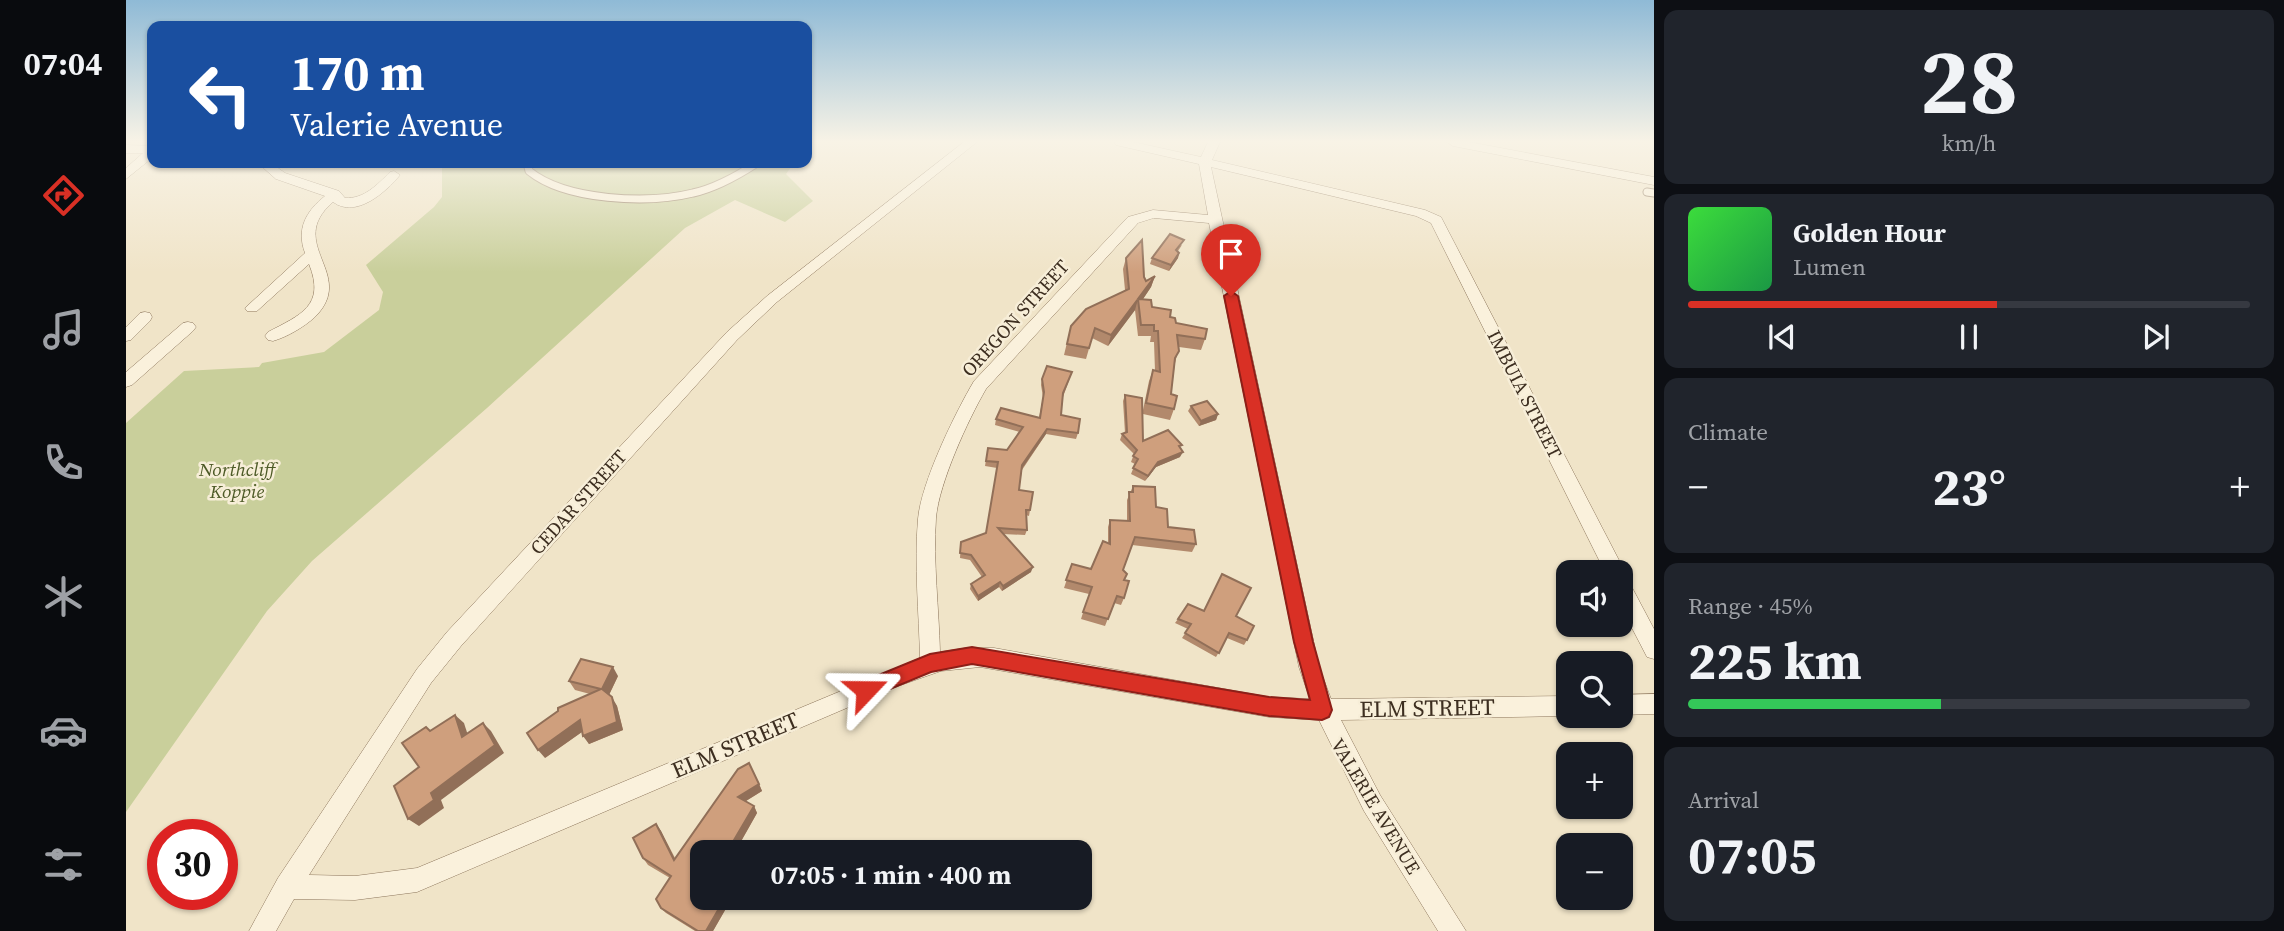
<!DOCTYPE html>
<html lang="en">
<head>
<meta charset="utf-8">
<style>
  body { margin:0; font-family:"Source Serif 4",serif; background:#20242c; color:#f1f3f6; height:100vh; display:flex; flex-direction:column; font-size:26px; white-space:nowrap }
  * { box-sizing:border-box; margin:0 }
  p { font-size:23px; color:#9ea1a6 }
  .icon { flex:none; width:38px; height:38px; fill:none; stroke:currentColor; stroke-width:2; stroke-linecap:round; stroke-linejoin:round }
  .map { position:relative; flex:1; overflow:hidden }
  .panel { display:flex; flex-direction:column; gap:10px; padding:10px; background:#0d0f14; width:630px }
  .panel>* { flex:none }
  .banner { position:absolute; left:21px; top:21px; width:665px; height:147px; border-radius:14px; box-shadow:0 2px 5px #0004; background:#1a4fa0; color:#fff; overflow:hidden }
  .controls { position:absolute; left:1430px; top:560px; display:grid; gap:14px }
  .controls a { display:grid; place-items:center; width:77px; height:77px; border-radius:14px; background:#171b24; box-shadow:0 2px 5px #0004; font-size:35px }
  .speed { position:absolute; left:21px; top:819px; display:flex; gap:14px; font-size:35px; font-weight:700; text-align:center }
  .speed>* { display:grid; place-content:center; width:91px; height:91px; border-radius:50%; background:#171b24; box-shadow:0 2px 5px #0004; line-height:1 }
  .speed .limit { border:10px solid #d22; background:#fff; color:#111 }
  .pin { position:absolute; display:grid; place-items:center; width:60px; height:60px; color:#fff; margin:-72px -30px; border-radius:50% 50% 50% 0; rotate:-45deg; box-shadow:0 0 7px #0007 }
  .pin .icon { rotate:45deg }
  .me { position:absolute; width:77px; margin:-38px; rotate:67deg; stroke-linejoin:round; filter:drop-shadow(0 0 5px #0008) }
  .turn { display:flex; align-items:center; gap:24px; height:147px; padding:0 28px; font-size:32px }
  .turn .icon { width:91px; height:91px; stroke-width:2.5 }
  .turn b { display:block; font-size:49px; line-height:60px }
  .big { font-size:52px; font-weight:700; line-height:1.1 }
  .panel .card { flex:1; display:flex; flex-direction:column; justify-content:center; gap:10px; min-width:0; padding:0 24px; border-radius:14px; background:#20242c }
  .panel .dial { align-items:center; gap:0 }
  .dial b { font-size:91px; line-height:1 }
  .song { display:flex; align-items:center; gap:21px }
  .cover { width:84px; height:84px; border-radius:10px; background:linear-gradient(135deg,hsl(120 70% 55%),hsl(140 70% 35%)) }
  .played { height:7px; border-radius:4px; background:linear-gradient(90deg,#d93025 55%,#363941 55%) }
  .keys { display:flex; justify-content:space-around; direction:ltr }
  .heat { display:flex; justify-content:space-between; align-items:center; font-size:38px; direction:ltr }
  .charge { height:10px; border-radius:5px; background:linear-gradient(90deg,#34c759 45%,#363941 0) }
  .trip { position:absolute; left:564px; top:840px; width:402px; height:70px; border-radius:14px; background:#171b24; box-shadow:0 2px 5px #0004; font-weight:700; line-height:70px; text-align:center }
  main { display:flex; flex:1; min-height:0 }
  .dock { display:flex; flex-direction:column; width:126px; justify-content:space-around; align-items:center; background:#090b0e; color:#9ea1a6 }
  .dock .icon { width:49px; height:49px }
  .dock .current { color:#d93025 }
  .dock b { font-size:32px; color:#f1f3f6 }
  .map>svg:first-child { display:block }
  .green { fill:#c9cf9b }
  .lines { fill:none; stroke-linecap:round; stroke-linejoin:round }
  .lane-casing { stroke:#8d765c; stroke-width:9 }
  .street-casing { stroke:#8d765c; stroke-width:1 }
  .lane { stroke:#faf1dc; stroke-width:7 }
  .street { fill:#faf1dc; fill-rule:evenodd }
  .wall { fill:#b2896c }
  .shaded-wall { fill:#916f58 }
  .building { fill:#cf9f7d; stroke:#916f58; stroke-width:2 }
  .route { fill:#d93025; stroke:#8d1f18; stroke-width:2 }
  .labels { text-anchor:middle; stroke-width:5; stroke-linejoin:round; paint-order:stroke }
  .street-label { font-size:19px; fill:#3d2e20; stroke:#f7eed8 }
  .park-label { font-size:19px; font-style:italic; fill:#4d5a26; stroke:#f7eed8 }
  .near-street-label { font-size:23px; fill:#3d2e20; stroke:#f7eed8 }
</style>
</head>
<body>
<main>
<nav class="dock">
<b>07:04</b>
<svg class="icon current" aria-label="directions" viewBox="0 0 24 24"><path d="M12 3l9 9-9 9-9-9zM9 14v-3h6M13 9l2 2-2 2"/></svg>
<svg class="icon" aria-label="music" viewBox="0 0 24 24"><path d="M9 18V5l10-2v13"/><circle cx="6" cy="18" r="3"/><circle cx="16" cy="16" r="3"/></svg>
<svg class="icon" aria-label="phone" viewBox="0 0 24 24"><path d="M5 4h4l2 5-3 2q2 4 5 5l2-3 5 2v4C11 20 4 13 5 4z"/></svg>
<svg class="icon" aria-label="climate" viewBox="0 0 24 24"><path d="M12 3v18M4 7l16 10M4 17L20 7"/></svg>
<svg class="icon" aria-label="car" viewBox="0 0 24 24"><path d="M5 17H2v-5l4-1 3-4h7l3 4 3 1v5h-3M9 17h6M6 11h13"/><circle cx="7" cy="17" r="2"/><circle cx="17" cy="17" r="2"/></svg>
<svg class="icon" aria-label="filters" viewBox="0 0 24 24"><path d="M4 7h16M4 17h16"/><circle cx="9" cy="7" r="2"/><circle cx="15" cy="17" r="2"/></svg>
</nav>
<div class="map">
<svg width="1528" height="931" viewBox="0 0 1528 931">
  <rect width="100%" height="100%" fill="#f0e4c8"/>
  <polygon class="green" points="316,163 668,163 660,174 687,201 659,222 609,200 559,228 361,408 186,561 141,611 0,812 0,423 58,371 133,367 136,363 198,352 253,310 257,292 240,265 308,207 316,197"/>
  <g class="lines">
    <g class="lane-casing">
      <g id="lane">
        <path d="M401 163 403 171C440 201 522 204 567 193 590 188 611 176 631 163"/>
        <polyline points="1521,192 1528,193"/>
      </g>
    </g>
    <g class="street-casing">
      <g id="street">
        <path d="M838 142H851L651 302 611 340 335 646 305 683 183 875 229 876 291 868 794 658C793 613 788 565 792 519 795 483 829 413 848 381L1002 217 1027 210 1082 215 1073 164 990 145 988 142H1007L1075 157 1082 142H1094L1086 160 1299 210 1315 217 1496 566 1499 572 1497 576 1501 578 1528 629V659L1521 657 1494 605V572H1479L1305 223 1290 216 1085 167 1193 667 1205 699 1442 696V716L1215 720 1254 795 1340 931H1312L1238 811 1193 720 1143 717 854 667 815 671 772 686 291 892 229 900 168 899 150 931H123L152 878 291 669 321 632 601 332 641 296ZM1028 218 1083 223 1173 667 1184 699 1143 697 868 648H840L814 652C813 609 807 562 810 518 813 483 842 420 860 389L1012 223Z"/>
        <polygon points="1321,142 1343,142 1528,177 1528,185 1327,146"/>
        <polygon points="0,145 26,146 26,158 0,179 0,168 17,153 0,153"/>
        <path d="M132 163H145L159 173 213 191 219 198C238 199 251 185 264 172L268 171 274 175C260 192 230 219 207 202 158 244 232 274 189 317 178 327 161 337 147 341L142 340 139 336 142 332C174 315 200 306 183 264L131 311H121L119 308 179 253C170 229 180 211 199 196L150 179Z"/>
        <polygon points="19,312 24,313 26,317 24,321 5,340 0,341 0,327 14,313"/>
        <polygon points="62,322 67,323 70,327 67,331 6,385 0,387 0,372 57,323"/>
        <polygon points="1528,694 1528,714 1494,715 1494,695"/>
      </g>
    </g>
    <use href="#lane" class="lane"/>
    <use href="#street" class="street"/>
  </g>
  <g class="wall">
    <polygon points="1056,245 1052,251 1053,253 1052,258 1043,271 1024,264 1026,258"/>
    <polygon points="1000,258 1020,281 1029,276 1025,287 1017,299 1026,307 1044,317 1050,323 1079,339 1075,350 1053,347 1049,363 1045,394 1048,409 1044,420 1017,414 1017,441 1054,448 1054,457 1030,467 1019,481 1005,474 1009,464 1005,462 1008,454 994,440 996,434 999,433 997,401 999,395 1017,410 1023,381 1027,370 1029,371 1028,342 1024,342 1025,336 1012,336 1009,310 982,346 966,338 960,359 938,355 945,326 999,290 997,269"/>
    <polygon points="946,372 937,397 935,415 952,433 950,439 920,434 896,470 893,490 907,492 903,516 900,515 901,530 899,535 877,534 905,572 876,591 873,587 852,601 844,589 845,584 856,577 844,560 834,558 835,542 860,533 871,468 859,466 862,448 881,450 894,432 869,425 870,419 913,418 917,397 915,385 916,379"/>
    <polygon points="1065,406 1092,414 1090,420 1073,426 1062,411"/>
    <polygon points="1007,486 1030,507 1042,527 1070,544 1066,552 1006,545 997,570 998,598 995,605 988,603 979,626 955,619 963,594 938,588 946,564 965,569 982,543 982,527 984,520 1001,521 1001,500"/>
    <polygon points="1078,610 1110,616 1121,640 1118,645 1101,638 1090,657 1056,638 1062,629 1049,623 1052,619"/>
    <polygon points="492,676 483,695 491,706 497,730 463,744 456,732 419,758 464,694 449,690 443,681"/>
    <polygon points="633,784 636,791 620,801 628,806 631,813 609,852 576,852 576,898 606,898 587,931 569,931 540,913 535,908 544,878 522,865 517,858 530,824 535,831 549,858"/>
  </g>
  <g class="shaded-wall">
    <polygon points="1053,253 1052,258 1043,271 1045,265"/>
    <polygon points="1029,276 1025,287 1013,305 1012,300"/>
    <polygon points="1012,299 1009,310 982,346 985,335"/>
    <polygon points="1092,414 1090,420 1073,426 1075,421"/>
    <polygon points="921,429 920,434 895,470 896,465"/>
    <polygon points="1057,452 1054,457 1030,467 1019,481 1022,476 1032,462"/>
    <polygon points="907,567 905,572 876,591 877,586"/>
    <polygon points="874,582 873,587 852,601 852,596"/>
    <polygon points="487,667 492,676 482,697 476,689"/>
    <polygon points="486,697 491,706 497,730 463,744 457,736"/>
    <polygon points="329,715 338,723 345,745 336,737"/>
    <polygon points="454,720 460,729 419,758 412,750"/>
    <polygon points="357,723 365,731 378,753 315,800 318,808 293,826 282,819"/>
    <polygon points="633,784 636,791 615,804 612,797"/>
    <polygon points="628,806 631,813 609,852 601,852"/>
    <polygon points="530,824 535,831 552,866 548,860"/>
    <polygon points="599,898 606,898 587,931 580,931"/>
  </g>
  <g class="building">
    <polygon points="1044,234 1058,240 1050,250 1053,253 1045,265 1026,258"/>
    <polygon points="1016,240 1018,277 1020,281 1029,276 1012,299 1025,300 1026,307 1045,310 1044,317 1049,318 1050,323 1081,329 1079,339 1051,335 1053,351 1049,358 1045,394 1051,396 1048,409 1020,403 1027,370 1034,372 1032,331 1028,331 1028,325 1015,325 1012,299 985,335 969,328 963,348 941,344 945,326 960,309 1003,289 1000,258"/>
    <polygon points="921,366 946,372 937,393 935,415 954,419 952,433 921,429 896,465 893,490 907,492 904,510 900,510 901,530 872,528 907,567 877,586 874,582 852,596 845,584 859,575 845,555 834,553 835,542 860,533 872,462 860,461 862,448 881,450 897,427 870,419 875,408 914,418 918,392 916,379"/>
    <polygon points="999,395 1016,398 1017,441 1042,430 1056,445 1053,446 1057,452 1032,462 1022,476 1007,468 1012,459 1007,456 1011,450 996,434 1001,432"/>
    <polygon points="1081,401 1092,414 1075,421 1065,406"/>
    <polygon points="1007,486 1029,487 1030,507 1041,509 1042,527 1068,530 1070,544 1009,537 997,570 1001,574 998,580 1003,581 998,598 991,596 982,619 957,612 966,587 940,580 946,564 965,569 977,541 984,544 984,520 1004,521 1003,492 1007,492"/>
    <polygon points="1096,574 1125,588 1110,616 1128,626 1121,640 1103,633 1093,653 1059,633 1065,624 1052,619 1062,604 1078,611"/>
    <polygon points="455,659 487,667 476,689 486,697 491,722 457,736 454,720 412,750 401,733 432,711 432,708 475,689 443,681"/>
    <polygon points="329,715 336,737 357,723 369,745 305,793 308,800 282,819 268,786 293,767 276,743 300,727 304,731"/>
    <polygon points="623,763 633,784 612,797 628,806 601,852 576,852 576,898 599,898 580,931 572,931 535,908 530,899 545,876 517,858 507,838 530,824 548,860 612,769"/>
  </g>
  <linearGradient id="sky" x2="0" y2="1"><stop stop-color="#8fbad6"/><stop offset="0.52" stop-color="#f8f3e6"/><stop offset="1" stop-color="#f8f3e6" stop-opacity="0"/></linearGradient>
  <rect width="1528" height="272" fill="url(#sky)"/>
  <polygon class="route" points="1105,291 1112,296 1187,642 1206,710 1203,717 1196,720 1143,716 846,664 805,672 740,699 733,696 730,690 733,683 804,654 846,647 1143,697 1184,700 1168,642 1098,296"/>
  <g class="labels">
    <g class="street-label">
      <text transform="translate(889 318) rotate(-48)" y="7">OREGON STREET</text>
      <text transform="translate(1399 394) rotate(63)" y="7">IMBUIA STREET</text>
      <text transform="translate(452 502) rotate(-48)" y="7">CEDAR STREET</text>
      <text transform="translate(1250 806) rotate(59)" y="7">VALERIE AVENUE</text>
    </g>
    <g class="park-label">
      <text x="111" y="476">Northcliff<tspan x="111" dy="22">Koppie</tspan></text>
    </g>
    <g class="near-street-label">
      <text transform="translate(1301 708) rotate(-1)" y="8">ELM STREET</text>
      <text transform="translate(609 745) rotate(-23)" y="8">ELM STREET</text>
    </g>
  </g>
</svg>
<div class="controls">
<a><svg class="icon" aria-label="sound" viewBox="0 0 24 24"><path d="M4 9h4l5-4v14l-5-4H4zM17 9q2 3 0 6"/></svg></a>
<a><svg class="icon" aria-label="search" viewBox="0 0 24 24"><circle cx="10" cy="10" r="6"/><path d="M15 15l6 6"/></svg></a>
<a>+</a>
<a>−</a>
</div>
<div class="speed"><div class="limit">30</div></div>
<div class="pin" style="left:1105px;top:296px;background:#d93025"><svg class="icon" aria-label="arrive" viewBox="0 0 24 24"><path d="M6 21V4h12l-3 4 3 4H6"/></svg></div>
<svg class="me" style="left:740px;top:690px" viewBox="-20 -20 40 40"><path d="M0-17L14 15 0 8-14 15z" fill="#d93025" stroke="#fff" stroke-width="4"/></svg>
<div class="trip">07:05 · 1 min · 400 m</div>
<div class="banner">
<div class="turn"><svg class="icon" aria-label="left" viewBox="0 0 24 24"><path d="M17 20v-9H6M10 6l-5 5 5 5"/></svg><div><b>170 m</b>Valerie Avenue</div></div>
</div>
</div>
<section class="panel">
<div class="card dial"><b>28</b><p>km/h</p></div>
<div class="card">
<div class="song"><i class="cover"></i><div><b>Golden Hour</b><p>Lumen</p></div></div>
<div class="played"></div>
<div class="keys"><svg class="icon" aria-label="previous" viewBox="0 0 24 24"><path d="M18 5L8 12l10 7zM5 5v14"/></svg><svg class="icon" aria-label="pause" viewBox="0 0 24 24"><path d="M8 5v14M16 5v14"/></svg><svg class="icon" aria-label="next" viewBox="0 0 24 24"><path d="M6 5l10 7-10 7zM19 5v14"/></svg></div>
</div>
<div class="card"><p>Climate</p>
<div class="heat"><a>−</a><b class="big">23°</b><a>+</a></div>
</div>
<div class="card"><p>Range · 45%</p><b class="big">225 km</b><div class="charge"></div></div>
<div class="card"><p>Arrival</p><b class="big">07:05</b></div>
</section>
</main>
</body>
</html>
